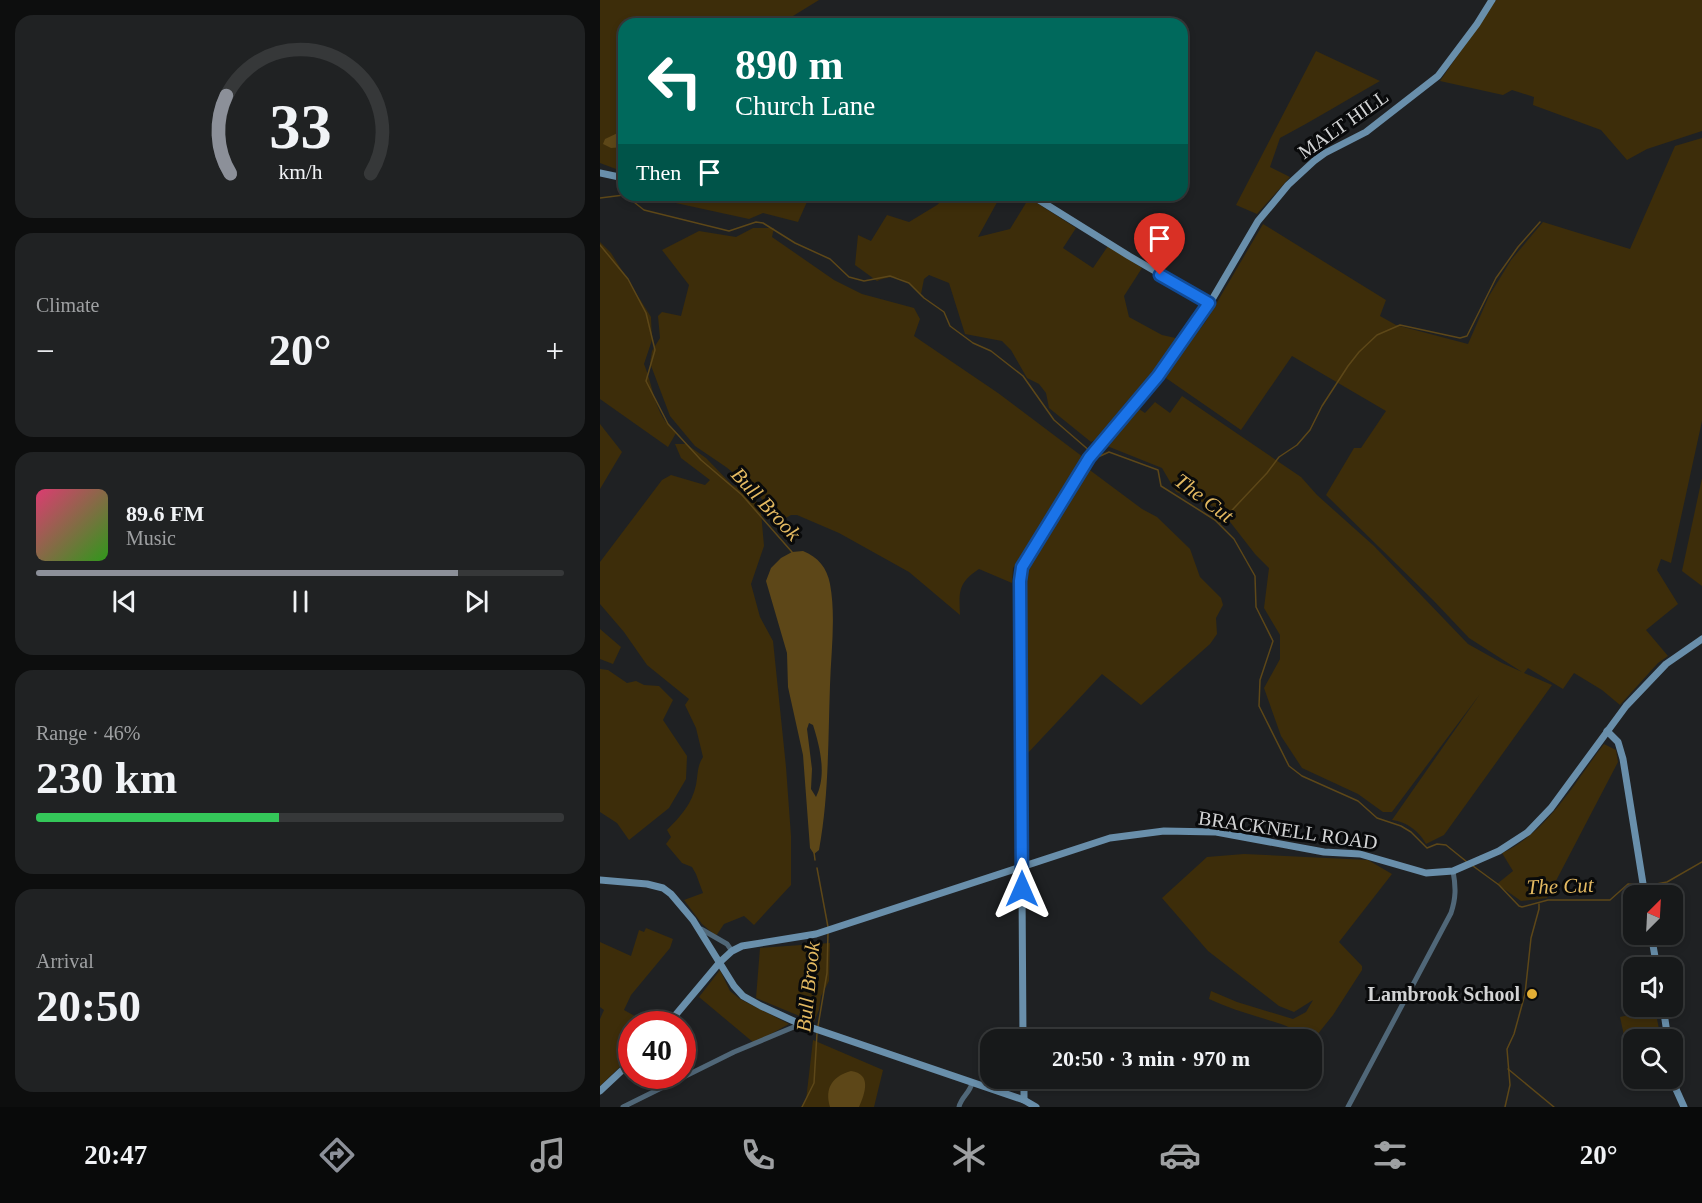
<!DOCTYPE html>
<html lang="en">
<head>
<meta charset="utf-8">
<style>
  body { margin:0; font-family:Georgia,serif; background:#202223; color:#f1f3f6; height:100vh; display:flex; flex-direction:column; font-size:22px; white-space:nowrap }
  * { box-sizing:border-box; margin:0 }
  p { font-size:20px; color:#9ea0a2 }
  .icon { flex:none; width:33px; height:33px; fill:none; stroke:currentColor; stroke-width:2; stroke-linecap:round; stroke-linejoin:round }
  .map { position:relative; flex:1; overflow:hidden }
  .sheet { display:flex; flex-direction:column; gap:15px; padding:15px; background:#0d0e0e; width:600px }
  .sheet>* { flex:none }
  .guide { position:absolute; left:18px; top:18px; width:570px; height:183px; border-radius:18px; box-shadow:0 3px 9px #0003,0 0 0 2px #363839; background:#00695c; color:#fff; overflow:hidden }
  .needle { width:39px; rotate:24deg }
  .buttons { position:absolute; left:1023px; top:885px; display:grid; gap:12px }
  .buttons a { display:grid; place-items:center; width:60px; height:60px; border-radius:12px; background:#17191a; box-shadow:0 3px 9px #0003,0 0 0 2px #363839; font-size:30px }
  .speed { position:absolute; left:18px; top:1011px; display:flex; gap:12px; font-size:30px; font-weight:700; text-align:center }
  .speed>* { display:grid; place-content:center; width:78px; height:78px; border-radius:50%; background:#17191a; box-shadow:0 3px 9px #0003,0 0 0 2px #363839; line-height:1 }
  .speed .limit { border:9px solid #d22; background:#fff; color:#111 }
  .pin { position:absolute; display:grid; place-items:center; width:51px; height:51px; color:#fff; margin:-62px -26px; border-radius:50% 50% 50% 0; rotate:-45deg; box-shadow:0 0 6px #0007 }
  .pin .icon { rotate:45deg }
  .me { position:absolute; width:66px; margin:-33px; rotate:0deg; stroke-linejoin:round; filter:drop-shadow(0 0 4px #0008) }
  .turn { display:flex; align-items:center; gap:21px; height:126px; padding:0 18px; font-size:27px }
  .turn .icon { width:78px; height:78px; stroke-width:2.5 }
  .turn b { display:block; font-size:42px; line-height:51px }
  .then { display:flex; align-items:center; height:57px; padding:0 18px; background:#0003; gap:12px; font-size:22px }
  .big { font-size:45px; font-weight:800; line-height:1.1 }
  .sheet .widget { flex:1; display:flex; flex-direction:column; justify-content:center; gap:9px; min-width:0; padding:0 21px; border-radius:18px; background:#202223 }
  .sheet .dial { align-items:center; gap:0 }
  .dial svg { height:156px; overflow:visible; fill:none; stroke:#363839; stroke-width:7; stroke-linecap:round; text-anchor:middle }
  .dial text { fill:#f1f3f6; stroke:none }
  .song { display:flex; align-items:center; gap:18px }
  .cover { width:72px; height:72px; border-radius:9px; background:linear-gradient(135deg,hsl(340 70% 55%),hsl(110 70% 35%)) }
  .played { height:6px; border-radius:3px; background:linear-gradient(90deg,#8c9099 80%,#363839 80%) }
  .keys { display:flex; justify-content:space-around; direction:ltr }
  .heat { display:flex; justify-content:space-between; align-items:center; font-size:33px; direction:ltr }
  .charge { height:9px; border-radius:4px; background:linear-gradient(90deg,#34c759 46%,#363839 0) }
  .trip { position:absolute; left:380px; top:1029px; width:342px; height:60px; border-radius:18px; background:#17191a; box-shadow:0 3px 9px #0003,0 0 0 2px #363839; font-weight:800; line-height:60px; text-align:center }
  .menu { display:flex; height:96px; justify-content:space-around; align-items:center; background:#090a0a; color:#9ea0a2 }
  .menu .icon { width:42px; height:42px }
  .menu .active { color:#8c9099 }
  .menu b { font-size:27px; color:#f1f3f6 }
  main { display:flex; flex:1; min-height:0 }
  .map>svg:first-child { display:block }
  .green { fill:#3d2d0a }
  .water { fill:#5d4718; fill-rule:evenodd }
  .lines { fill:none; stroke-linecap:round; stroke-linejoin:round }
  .stream { stroke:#5d4718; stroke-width:1.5 }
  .street { stroke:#506778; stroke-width:5 }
  .secondary { stroke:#698fab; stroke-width:7 }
  .route-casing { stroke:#114b97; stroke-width:15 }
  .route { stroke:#1a73e8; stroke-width:10 }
  .poi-dot { fill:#e3ae35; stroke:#090a0b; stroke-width:2 }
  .labels { text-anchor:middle; stroke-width:6; stroke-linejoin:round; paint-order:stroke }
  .street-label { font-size:20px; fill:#d2d3d4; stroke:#090a0b }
  .poi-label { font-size:20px; font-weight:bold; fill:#d2d3d4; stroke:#090a0b; text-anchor:end }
  .water-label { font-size:21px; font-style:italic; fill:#e3b961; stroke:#090a0b }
</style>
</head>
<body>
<main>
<section class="sheet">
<div class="widget dial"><svg viewBox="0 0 100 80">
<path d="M14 69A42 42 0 1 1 86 69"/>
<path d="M14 69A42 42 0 0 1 12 29" stroke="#8c9099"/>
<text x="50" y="56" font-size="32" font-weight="700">33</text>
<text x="50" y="72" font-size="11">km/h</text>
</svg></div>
<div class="widget"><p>Climate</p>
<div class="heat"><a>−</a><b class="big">20°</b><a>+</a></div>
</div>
<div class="widget">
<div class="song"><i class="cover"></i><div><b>89.6 FM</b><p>Music</p></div></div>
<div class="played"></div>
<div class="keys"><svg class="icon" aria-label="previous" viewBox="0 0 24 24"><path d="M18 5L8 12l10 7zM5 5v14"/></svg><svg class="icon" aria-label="pause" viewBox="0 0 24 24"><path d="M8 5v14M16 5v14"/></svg><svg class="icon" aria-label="next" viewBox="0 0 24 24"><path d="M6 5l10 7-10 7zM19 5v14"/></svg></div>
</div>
<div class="widget"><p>Range · 46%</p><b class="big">230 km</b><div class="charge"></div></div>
<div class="widget"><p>Arrival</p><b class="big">20:50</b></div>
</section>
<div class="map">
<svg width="1102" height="1107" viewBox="0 0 1102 1107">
  <rect width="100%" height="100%" fill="#1f2123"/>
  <g class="green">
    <polygon points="0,0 219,0 180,24 24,24 24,172 0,163"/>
    <polygon points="896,0 1102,0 1102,131 1047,149 1027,160 1001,130 933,105 934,97 912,90 903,95 840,81"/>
    <path d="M716 51 780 81C746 100 714 120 680 138L670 167 690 177 657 214 636 205Z"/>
    <path d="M1102 138V421L1071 563 1061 559 1057 570 1078 604 1046 630 1068 656 1058 663 1020 705 1002 690 974 673 963 689 928 668 924 673 952 685 844 835 826 844C819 831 807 822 792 820L880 694 792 812H783L758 794 702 768 681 736 664 688 680 659V635L664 608 669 568 655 554 620 509 576 492 562 468 507 446 539 409 545 413 555 402 570 413 582 396 701 477 717 495 774 546 868 644 902 663 922 672 869 638 833 600 726 495 754 448H761L786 411 692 356 641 430 563 376 606 321 663 224 786 300 780 316 796 325 868 344 889 296 911 260 943 222 1030 249 1075 146Z"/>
    <polygon points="53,195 210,195 198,222 163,213 149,219 62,200"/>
    <path d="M347 195H401L378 237 410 229 429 198 476 228 463 248 493 268 508 246 542 268 524 296 529 317 562 335 580 339 500 438 491 442 449 408 446 393 439 384 427 378 411 350 402 341 365 334 349 283 329 275 324 279 321 294C305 280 298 272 277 281L255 265 258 235 271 241 287 215 309 222 337 205Z"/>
    <path d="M153 228H174L172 237 234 280 262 294 314 308 320 319 314 336 398 393 483 457 433 542 413 568 412 583 379 569C358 583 359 591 360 615L309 572 239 533 197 515H191L186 518 171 511 154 489 126 467 95 446 70 416 50 363 52 351 60 338 58 316 62 312 81 316 89 285 62 250 99 231 136 237Z"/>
    <path d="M0 242 11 253 51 317 52 340 44 364C55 391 53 412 76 433L68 447 0 399Z"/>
    <polygon points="0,424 22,452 0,489"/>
    <path d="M75 444H86L106 458 132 485 154 496 161 512 164 546 151 584 160 617 173 641 186 767 191 836V885L154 925 144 916 124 924 116 936 102 924 84 900 103 893 96 874 92 867 82 863 66 844 71 837 67 830C80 817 92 804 96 785 98 775 97 766 103 757L96 728 85 705 89 699 47 665 24 632 0 604V562L62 480 71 475 105 485 110 480 81 458Z"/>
    <polygon points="487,468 542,509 557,517 590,549 600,577 621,598 623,605 616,618 617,634 610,644 541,705 502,674 426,755 424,570"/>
    <polygon points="1102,478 1102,586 1082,571"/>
    <polygon points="0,629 21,647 13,664 0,659"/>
    <polygon points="0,669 8,670 27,683 36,681 44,685 59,686 73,700 63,720 87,756 86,779 69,808 29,840 17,823 0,812"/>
    <path d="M1004 744 1016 750 1018 762 947 898 921 901 897 884 913 871 902 853C948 832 974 783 1004 744Z"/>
    <path d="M644 854 768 860 792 874 739 942 762 966V970L733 1015 717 1035C702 1034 694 1029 681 1024 656 1016 632 1010 609 999L611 991 637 1002 693 1019 706 1012 713 1000 694 1012 679 1006 608 951 562 898 607 857Z"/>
    <polygon points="46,928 73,939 70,948 31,995 24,1010 49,1024 32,1024 31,1056 0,1086 0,1019 4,1010 0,1007 0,942 31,956 39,930 44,932"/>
    <polygon points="230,943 229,981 221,996 219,1010 214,1022 156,998 160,948"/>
    <polygon points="120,970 130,991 140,999 189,1024 154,1043 99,997"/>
    <polygon points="1055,1009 1061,1039 1034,1040 1033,1077 1020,1017"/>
    <polygon points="213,1040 283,1070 274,1107 201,1107 206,1100"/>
  </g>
  <g class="water">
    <polygon points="24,130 24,147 11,148 3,144 5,139"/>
    <path d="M203 551C218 557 227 568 230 584 236 616 231 653 230 685 228 741 229 795 219 850L214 854 210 848 203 755 188 687 187 653 166 581 171 568 181 558 192 552ZM209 723 213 725C220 747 227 775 216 797L211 789 212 769 207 729Z"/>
    <path d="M251 1071C272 1074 265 1093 259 1107H230C224 1088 233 1076 251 1071Z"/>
  </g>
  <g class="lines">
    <g class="stream">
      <polyline points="25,195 44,210 129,231 156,222 163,223 195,243 230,259 249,277 264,281 290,276 309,283 324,298 344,312 350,326 373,343 391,351 423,376 454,420 491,452"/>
      <polyline points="0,198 24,195"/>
      <polyline points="0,245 28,279 46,313 55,350 46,381 68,424 101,460 142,495 192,552"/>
      <polyline points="495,455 498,457 509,452 558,470 561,486 615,520 634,539 655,576 656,607 673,641 660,680 659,706 689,766 702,776 758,801 777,818 801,826 811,832 827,848 837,844 846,845 867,862"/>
      <polyline points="620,523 667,473 679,457 697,445 710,430 722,406 748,366 759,352 777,335 800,325 860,338 867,336 896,278 918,247 940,222"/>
      <polyline points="214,852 215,860"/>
      <polyline points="873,866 899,885 919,906 922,907 948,900 1010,900 1028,884 1041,885"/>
      <polyline points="217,868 228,927"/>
      <polyline points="1046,886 1067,882 1102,862"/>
      <polyline points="218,1026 227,973 228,932"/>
      <polyline points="908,1069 954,1107"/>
      <polyline points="202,1107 214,1083 217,1033"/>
      <polyline points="905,1107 910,1085 907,1049 914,1034 925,994 931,938 939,909 939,904"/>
    </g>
    <g class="street">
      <polyline points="101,929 127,944 132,951"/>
      <polyline points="23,1107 134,1052 201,1024"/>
      <path d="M359 1107C361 1097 370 1093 372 1083"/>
      <path d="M748 1107 851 913C856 898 856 887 853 871"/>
    </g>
    <g class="secondary">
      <polyline points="0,173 24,178"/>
      <polyline points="431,195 529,256 610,303"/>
      <polyline points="1007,731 1018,742 1023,759 1045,896"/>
      <polyline points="0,880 47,884 63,888 71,894 93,920 134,986 143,996 161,1006 198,1023 424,1100 436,1107"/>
      <polyline points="1051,934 1057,968"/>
      <polyline points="1063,1006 1068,1040"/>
      <polyline points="68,1024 120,962 132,951 142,946 216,934 510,838 564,831 616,832 724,852 760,854 826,873 853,871 899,851 928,832 951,808 1026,706 1066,664 1102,639"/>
      <polyline points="423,1040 420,581 422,567 489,458 558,376 587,337 610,303 658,221 674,202 688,185 714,161 725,153 766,132 838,76 877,24 892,0"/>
      <polyline points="1072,1070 1075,1087 1084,1107"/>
      <polyline points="424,1078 424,1100"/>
      <polyline points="0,1091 32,1061"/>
    </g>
  </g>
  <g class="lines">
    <g class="route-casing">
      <polyline id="route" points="422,889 420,581 422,567 489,458 558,376 609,303 560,275"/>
    </g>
    <use href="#route" class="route"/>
  </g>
  <circle class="poi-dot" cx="932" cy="994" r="6"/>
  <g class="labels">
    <g class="street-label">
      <text transform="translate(743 124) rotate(-35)" y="7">MALT HILL</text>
      <text transform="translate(688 830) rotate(8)" y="7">BRACKNELL ROAD</text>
    </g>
    <g class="poi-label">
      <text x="920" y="1001">Lambrook School</text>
    </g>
    <g class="water-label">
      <text transform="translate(604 498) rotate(37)" y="7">The Cut</text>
      <text transform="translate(166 504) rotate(47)" y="7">Bull Brook</text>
      <text transform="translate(960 886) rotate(-2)" y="7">The Cut</text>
      <text transform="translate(208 987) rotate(-84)" y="7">Bull Brook</text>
    </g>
  </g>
</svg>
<div class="buttons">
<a><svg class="needle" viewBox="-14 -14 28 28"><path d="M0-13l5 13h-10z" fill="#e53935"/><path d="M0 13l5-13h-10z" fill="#9ea0a2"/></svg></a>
<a><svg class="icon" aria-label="sound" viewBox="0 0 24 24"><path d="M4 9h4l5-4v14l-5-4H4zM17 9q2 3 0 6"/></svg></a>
<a><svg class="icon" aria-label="search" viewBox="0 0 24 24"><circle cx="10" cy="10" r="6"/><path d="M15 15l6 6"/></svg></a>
</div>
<div class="speed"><div class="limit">40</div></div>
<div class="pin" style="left:560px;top:275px;background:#d93025"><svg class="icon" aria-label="arrive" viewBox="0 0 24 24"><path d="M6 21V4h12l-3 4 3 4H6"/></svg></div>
<svg class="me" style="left:422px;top:889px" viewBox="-20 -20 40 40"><path d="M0-17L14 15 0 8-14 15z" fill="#1a73e8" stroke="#fff" stroke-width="4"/></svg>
<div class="trip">20:50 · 3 min · 970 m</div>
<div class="guide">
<div class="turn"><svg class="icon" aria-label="left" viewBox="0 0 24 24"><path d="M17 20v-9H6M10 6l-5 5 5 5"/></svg><div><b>890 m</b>Church Lane</div></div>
<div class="then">Then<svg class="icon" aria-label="arrive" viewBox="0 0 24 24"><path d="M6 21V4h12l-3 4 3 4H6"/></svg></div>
</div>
</div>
</main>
<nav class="menu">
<b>20:47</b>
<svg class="icon active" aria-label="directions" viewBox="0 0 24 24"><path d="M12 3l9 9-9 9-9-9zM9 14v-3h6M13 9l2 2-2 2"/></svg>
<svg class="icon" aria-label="music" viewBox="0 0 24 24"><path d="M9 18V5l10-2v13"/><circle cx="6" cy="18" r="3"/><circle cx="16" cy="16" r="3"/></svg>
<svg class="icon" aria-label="phone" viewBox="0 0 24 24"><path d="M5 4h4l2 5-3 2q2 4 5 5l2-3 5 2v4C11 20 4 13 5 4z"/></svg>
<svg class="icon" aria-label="climate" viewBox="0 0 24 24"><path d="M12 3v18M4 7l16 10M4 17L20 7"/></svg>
<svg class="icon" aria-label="car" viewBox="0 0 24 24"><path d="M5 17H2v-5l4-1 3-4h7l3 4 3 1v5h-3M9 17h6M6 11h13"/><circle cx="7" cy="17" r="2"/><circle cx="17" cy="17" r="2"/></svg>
<svg class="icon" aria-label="filters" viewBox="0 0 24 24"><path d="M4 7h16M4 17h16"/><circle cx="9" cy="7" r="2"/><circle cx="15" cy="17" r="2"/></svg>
<b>20°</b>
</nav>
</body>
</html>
